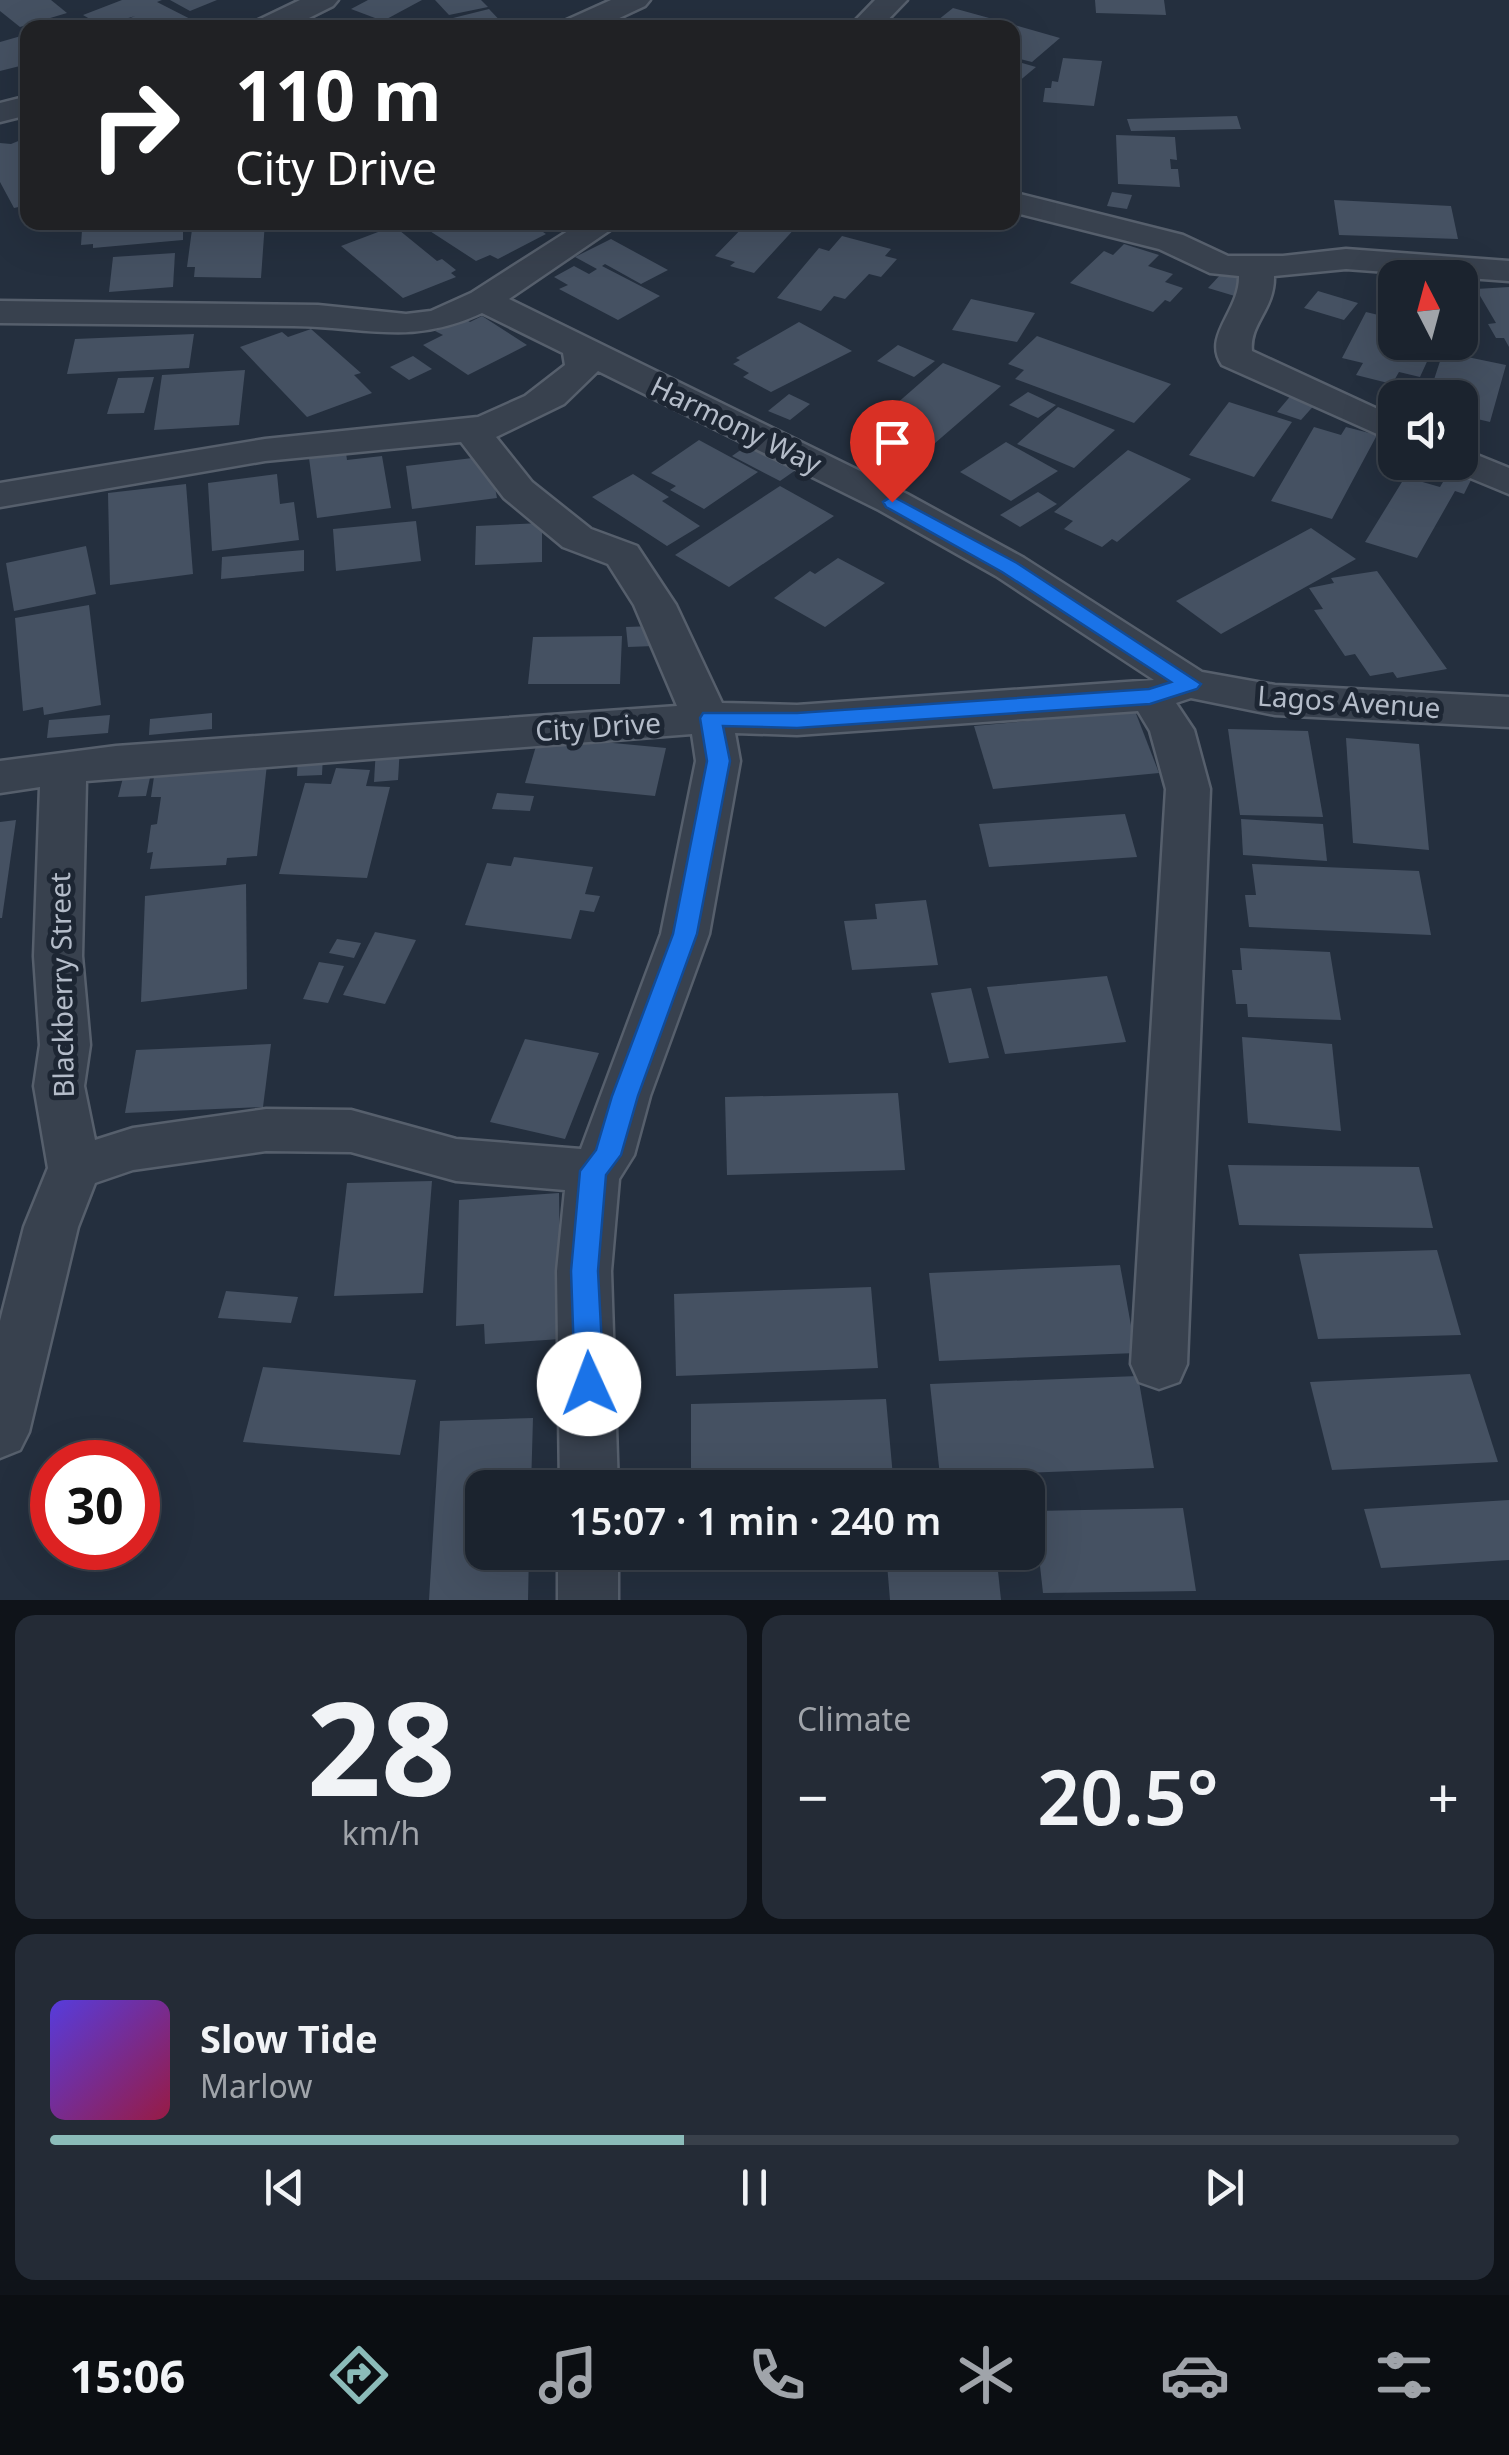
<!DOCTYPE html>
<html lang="en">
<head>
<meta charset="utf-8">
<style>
  body { margin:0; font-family:"Noto Sans",sans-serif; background:#242b36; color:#f1f3f6; height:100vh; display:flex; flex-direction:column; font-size:38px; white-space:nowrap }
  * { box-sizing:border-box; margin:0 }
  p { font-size:32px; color:#a0a4aa }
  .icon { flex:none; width:55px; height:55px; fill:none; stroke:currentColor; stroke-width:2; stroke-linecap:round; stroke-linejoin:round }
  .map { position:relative; height:1600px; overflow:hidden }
  .side { display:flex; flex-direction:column; gap:15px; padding:15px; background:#0f1319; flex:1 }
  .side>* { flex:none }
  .hud { position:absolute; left:20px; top:20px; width:1000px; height:210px; border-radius:20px; box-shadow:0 10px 40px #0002,0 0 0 2px #39404a; background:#202124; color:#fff; overflow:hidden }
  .needle { width:65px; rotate:354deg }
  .tools { position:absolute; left:1378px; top:260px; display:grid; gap:20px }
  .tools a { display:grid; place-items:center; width:100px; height:100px; border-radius:20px; background:#1b232e; box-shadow:0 10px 40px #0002,0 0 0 2px #39404a; font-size:50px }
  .speed { position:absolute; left:30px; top:1440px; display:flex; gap:20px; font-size:50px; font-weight:700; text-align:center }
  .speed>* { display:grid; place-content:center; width:130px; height:130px; border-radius:50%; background:#1b232e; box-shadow:0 10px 40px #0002,0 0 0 2px #39404a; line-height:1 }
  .speed .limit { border:15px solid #d22; background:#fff; color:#111 }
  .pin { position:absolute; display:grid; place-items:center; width:85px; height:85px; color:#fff; margin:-102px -42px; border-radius:50% 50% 50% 0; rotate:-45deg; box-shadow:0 0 10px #0007 }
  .pin .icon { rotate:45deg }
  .me { position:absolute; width:110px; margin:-55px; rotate:358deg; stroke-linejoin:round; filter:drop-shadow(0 0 8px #0008) }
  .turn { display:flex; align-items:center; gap:35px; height:210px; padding:0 50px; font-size:45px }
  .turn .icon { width:130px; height:130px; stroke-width:2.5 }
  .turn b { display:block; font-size:70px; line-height:85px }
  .big { font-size:75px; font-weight:600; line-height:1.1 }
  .side .tile { flex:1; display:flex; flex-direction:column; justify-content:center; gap:15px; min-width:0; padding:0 35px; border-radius:20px; background:#242b36 }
  .side .dial { align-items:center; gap:0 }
  .dial b { font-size:130px; line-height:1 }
  .song { display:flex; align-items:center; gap:30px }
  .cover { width:120px; height:120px; border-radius:15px; background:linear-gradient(135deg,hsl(250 70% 55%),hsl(340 70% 35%)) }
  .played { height:10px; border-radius:5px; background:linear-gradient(90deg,#8bbbb9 45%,#39404a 45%) }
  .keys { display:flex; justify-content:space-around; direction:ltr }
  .heat { display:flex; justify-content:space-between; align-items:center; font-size:55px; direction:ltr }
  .side .tiles { flex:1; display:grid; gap:15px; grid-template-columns:1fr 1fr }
  .tile:last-child { grid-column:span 2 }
  .trip { position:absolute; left:465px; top:1470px; width:580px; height:100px; border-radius:20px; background:#1b232e; box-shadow:0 10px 40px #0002,0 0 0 2px #39404a; font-weight:600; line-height:100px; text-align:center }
  .menu { display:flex; height:160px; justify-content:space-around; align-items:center; background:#0b0e12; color:#a0a4aa }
  .menu .icon { width:70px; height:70px }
  .menu .on { color:#8bbbb9 }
  .menu b { font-size:45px; color:#f1f3f6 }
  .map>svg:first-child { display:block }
  .building { fill:#455162 }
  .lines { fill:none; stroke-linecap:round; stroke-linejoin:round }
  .street-casing { stroke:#565f6c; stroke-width:5 }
  .street { fill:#38414e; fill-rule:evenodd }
  .route { fill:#1a73e8; stroke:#114b97; stroke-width:2.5 }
  .labels { text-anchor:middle; stroke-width:10; stroke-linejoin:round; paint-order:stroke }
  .street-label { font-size:28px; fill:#b4bcc9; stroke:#1d2633 }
</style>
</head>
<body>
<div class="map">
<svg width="1509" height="1600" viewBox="0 0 1509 1600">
  <rect width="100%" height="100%" fill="#242f3e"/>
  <g class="building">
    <polygon points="0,0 51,0 67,13 20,27 0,11"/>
    <polygon points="122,0 162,0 157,2 208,28 116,28 112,26 135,16 102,26 83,15"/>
    <polygon points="170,0 217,0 190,11"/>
    <polygon points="368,0 422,0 383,21 351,9"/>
    <polygon points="435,0 481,0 488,7 449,15"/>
    <polygon points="1095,0 1164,0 1166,15 1096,13"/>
    <polygon points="953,8 1018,26 1060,38 1032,62 1012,57 1012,28 928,28"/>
    <polygon points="489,9 507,28 448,28 441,21"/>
    <polygon points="28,34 28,64 0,71 0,42"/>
    <polygon points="1063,58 1102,61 1094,106 1043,102 1045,88 1051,88 1052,81 1058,82"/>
    <polygon points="1012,60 1036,67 1012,87"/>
    <polygon points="1237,116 1241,129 1131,131 1127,119"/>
    <polygon points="1116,135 1175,137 1177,160 1170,159 1171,169 1178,169 1180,187 1118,184"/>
    <polygon points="28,137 28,205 14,208 0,182 0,143 11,144"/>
    <polygon points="1112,192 1132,195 1127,209 1107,206"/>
    <polygon points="1334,200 1451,206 1458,239 1339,235"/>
    <polygon points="92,222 183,222 183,240 93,248 93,244 81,245 82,230 92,229"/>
    <polygon points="193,222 265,222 261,278 194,277 195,267 187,267"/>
    <polygon points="416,222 528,222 546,234 498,259 490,255 476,261"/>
    <polygon points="748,222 791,222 798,225 754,273 730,266 735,262 715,256"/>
    <polygon points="394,226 437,261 442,259 456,270 451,273 456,277 403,298 341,246"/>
    <polygon points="842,236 891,249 885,256 897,259 881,277 869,274 845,299 834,296 821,311 777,298 819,248 829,251"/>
    <polygon points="611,239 668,270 641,284 605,264 602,266 660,296 618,320 559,289 568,285 554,277 574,266 589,274 597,269 575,257"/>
    <polygon points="1124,244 1159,255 1148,266 1173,274 1165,282 1183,288 1170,302 1165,300 1153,312 1070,283 1104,251 1113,255"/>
    <polygon points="175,253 173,287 109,292 113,257"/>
    <polygon points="1381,266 1406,269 1405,278 1395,278 1395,294 1378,292"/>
    <polygon points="1222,273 1252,281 1238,297 1208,288"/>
    <polygon points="1509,287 1509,347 1504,338 1496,338 1488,324 1496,323 1476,289"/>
    <polygon points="1318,291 1358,303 1344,320 1304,308"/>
    <polygon points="971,299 1035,313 1017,342 952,330"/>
    <polygon points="1366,312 1395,319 1395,342 1436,342 1420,377 1399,372 1392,384 1356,375 1363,363 1342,358"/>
    <polygon points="482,316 527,345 468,375 423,345 443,335 435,331 463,318 470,322"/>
    <polygon points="799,322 852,351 771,392 743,377 749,373 733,364 740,360 736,358"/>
    <polygon points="311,329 361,373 354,375 372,393 307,417 240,347 282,332 288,337"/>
    <polygon points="194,334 189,368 67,374 75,339"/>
    <polygon points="1037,336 1171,384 1134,423 1015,379 1024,370 1008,364"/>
    <polygon points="898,345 935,361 914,377 877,361"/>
    <polygon points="1443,352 1506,365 1490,422 1473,418 1472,423 1460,421 1460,398 1428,398"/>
    <polygon points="413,356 432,369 409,380 390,367"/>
    <polygon points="943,363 1001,386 927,450 871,426"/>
    <polygon points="245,370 239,425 154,430 162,375"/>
    <polygon points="154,377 144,413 107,414 118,378"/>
    <polygon points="1028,392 1056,405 1038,418 1009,405"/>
    <polygon points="1293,393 1317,402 1301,420 1277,412"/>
    <polygon points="789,394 810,404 790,420 768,411"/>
    <polygon points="1229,402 1292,422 1254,477 1189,455"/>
    <polygon points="1058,407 1115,430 1074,468 1017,444"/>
    <polygon points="1314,427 1341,435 1346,427 1377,435 1332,519 1271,501"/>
    <polygon points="699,440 758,472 704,509 670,490 676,486 651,473"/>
    <polygon points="755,440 803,465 780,481 732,456"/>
    <polygon points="1006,442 1058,471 1011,501 960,472"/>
    <polygon points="1128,450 1191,479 1117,542 1112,539 1102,547 1064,529 1073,521 1054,512"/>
    <polygon points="346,453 347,460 382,456 391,508 317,518 309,458"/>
    <polygon points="489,456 497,498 412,509 406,466"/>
    <polygon points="1452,467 1474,474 1464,494 1455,491 1417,558 1365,542 1405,477 1440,487"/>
    <polygon points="277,474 280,504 294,502 299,540 212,551 208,483"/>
    <polygon points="633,474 669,497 662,501 700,526 667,546 592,497"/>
    <polygon points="186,484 193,574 110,585 108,493"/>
    <polygon points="780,486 834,516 729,587 675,555"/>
    <polygon points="1038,492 1057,504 1020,527 1000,515"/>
    <polygon points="416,521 421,561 336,571 333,529"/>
    <polygon points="542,523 542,562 475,565 476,526"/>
    <polygon points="1311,528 1356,559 1221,634 1176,601"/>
    <polygon points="86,546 96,594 14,611 6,563"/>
    <polygon points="304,550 304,571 221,579 222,557"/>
    <polygon points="838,558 885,583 825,627 774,598 810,571 815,574"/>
    <polygon points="1377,571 1447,669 1397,678 1393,672 1370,676 1355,654 1345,656 1314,610 1323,609 1309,588 1334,583 1331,578"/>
    <polygon points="89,605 101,705 44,715 43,707 23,711 15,618"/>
    <polygon points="653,626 654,646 628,647 626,627"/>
    <polygon points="622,636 620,684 528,684 533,637"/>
    <polygon points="1135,711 1159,773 993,789 974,726"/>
    <polygon points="212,713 212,729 149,735 150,719"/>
    <polygon points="110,715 108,733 47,738 49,720"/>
    <polygon points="1228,729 1308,731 1323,817 1240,815"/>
    <polygon points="539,736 666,748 655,796 525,783"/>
    <polygon points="1346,738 1419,744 1429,850 1353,843"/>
    <polygon points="400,747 398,780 374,782 376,748"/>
    <polygon points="323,755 322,775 297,776 298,756"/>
    <polygon points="267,764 257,856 227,858 226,865 150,869 153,852 147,853 151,825 157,824 161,797 151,797 155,770"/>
    <polygon points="336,768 370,770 366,786 390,787 367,878 279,874 305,783 331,784"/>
    <polygon points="151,773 146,796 118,797 124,774"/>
    <polygon points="497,793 534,796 530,811 492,809"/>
    <polygon points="1125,814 1137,857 989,867 979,824"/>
    <polygon points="1241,819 1323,824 1327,861 1243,855"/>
    <polygon points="16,820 2,918 0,918 0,822"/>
    <polygon points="514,857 593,867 585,894 600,896 594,912 580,910 571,939 465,925 487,863 511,866"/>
    <polygon points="1252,864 1419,871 1431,935 1249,927 1245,895 1256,895"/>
    <polygon points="246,884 247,989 141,1002 145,896"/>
    <polygon points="926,900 938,965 852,970 844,921 877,919 875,904"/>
    <polygon points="375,932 416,940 385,1004 343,995"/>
    <polygon points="337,939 361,943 354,958 329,953"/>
    <polygon points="1240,948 1330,952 1341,1020 1248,1017 1247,1004 1236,1004 1232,970 1242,970"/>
    <polygon points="319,962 344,966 328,1003 303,999"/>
    <polygon points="1107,976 1126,1042 1005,1054 987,987"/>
    <polygon points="971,988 989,1058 949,1063 931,993"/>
    <polygon points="1242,1037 1332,1044 1341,1131 1248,1123"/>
    <polygon points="525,1039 599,1053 565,1139 490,1122"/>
    <polygon points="271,1044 263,1107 125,1113 136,1050"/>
    <polygon points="898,1093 905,1170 727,1175 725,1097"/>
    <polygon points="1228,1165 1419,1167 1433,1228 1239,1225"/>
    <polygon points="432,1181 423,1293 334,1296 347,1183"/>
    <polygon points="559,1193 561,1339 485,1344 484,1324 456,1326 459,1200"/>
    <polygon points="1437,1250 1461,1335 1318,1339 1299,1254"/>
    <polygon points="1120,1265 1136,1353 939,1361 929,1273"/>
    <polygon points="871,1287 878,1368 676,1376 674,1294"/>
    <polygon points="226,1291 298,1297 291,1323 218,1318"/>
    <polygon points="263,1367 416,1380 400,1455 243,1442"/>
    <polygon points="1470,1374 1498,1462 1332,1470 1310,1382"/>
    <polygon points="1138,1376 1154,1468 940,1476 930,1384"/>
    <polygon points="886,1399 894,1488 691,1488 691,1404"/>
    <polygon points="533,1418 531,1488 482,1488 482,1552 529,1552 528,1600 429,1600 440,1421"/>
    <polygon points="1509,1500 1509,1560 1381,1568 1364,1509"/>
    <polygon points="1183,1508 1196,1591 1043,1593 1034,1511"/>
    <polygon points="886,1552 996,1552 1001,1600 890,1600"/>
  </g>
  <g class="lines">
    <g class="street-casing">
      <g id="street">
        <polygon points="300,0 338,0 333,6 289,28 250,28 254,22"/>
        <polygon points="611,0 650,0 645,6 598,28 558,28 562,22"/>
        <polygon points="875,0 907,0 880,28 848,28"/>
        <polygon points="28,96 28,115 0,122 0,103"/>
        <path d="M1012 192 1183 235 1228 256H1283L1346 249 1509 261V281L1346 269 1274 276C1275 309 1249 324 1252 351L1395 417V442L1222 365C1202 336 1240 311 1239 276L1210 273 1159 249 1012 212Z"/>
        <path d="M582 222H622L509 299 907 494 1024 558 1202 672 1275 685 1509 697V727L1275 715 1191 698 1176 703 1194 730 1210 789 1187 1364 1179 1382 1159 1389 1139 1382 1131 1364 1166 789 1150 731 1138 711 797 735 735 733 740 761 709 934 650 1096 634 1155 619 1179 611 1271 618 1488H560L557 1271 565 1190 456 1181 351 1152 266 1151 133 1170 95 1183 78 1227 29 1432 20 1450 0 1458V1321L24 1227 48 1168 34 1086 40 1045 34 956 40 787 0 793V761L116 746 677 706 634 605 608 564 563 547 504 498 461 442 265 461 0 507V483L265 439 478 417 525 396 565 365 563 353 482 313C410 346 368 327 294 326 196 325 98 324 0 323V301L318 305 406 314 431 311 471 293ZM598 371 879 510 996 576 1154 680 797 705 722 703 676 605 637 546 591 529 532 482 496 437 564 404ZM692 734 696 761 661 934 581 1149 456 1139 351 1110 266 1109 133 1128 95 1140 84 1086 90 1045 82 956 86 781Z"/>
        <polygon points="1460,448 1509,468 1509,494 1446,468 1443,462 1460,462"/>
        <rect x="558" y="1552" width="60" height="48"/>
      </g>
    </g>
    <use href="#street" class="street"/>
  </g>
  <polygon class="route" points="892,496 1017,563 1201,684 1197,689 1150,704 797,728 723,726 730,761 697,934 638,1096 621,1155 606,1175 598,1271 604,1384 599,1393 589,1397 579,1393 575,1384 571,1271 580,1171 596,1150 612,1096 673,934 707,761 700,718 703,713 797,713 1149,689 1171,682 1002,572 886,507 883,502"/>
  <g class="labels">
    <g class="street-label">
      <text transform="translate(736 425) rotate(26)" y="10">Harmony Way</text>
      <text transform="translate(1349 702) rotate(4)" y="10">Lagos Avenue</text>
      <text transform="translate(598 727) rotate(-4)" y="10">City Drive</text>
      <text transform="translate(62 985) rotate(-91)" y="10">Blackberry Street</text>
    </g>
  </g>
</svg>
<div class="tools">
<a><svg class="needle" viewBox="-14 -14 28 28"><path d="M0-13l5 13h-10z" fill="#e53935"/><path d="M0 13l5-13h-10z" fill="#a0a4aa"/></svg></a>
<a><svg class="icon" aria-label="sound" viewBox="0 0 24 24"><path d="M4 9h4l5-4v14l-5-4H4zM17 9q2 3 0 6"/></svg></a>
</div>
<div class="speed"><div class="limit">30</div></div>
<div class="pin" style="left:892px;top:502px;background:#d93025"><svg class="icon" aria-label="arrive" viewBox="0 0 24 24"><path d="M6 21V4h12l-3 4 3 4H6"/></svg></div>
<svg class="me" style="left:589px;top:1384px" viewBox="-20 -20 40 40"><circle r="19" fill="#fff"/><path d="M0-13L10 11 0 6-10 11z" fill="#1a73e8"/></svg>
<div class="trip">15:07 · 1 min · 240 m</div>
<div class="hud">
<div class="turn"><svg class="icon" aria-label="right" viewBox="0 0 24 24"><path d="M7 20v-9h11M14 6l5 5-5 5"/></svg><div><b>110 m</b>City Drive</div></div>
</div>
</div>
<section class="side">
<div class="tiles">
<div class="tile dial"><b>28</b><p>km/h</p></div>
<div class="tile"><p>Climate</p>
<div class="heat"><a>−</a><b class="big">20.5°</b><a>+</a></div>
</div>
<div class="tile">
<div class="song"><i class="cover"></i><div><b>Slow Tide</b><p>Marlow</p></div></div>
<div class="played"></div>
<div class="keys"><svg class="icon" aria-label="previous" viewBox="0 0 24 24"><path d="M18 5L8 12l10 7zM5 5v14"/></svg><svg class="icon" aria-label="pause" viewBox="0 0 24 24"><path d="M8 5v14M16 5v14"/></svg><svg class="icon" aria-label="next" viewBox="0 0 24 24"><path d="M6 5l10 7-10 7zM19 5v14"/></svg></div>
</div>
</div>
</section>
<nav class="menu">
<b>15:06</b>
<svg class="icon on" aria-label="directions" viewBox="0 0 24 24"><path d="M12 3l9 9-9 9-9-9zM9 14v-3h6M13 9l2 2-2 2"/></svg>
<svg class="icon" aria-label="music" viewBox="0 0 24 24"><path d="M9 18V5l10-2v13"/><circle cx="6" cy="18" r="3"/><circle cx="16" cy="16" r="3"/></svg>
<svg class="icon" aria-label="phone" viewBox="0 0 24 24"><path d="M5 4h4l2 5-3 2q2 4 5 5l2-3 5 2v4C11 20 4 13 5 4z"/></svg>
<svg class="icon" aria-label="climate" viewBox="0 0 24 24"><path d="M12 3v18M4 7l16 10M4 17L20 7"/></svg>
<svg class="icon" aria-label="car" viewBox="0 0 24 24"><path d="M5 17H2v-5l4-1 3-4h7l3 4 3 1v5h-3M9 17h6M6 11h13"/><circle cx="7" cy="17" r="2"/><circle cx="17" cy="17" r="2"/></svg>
<svg class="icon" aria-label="filters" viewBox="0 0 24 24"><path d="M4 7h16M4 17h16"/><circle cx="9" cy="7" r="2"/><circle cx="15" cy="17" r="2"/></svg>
</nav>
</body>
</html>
